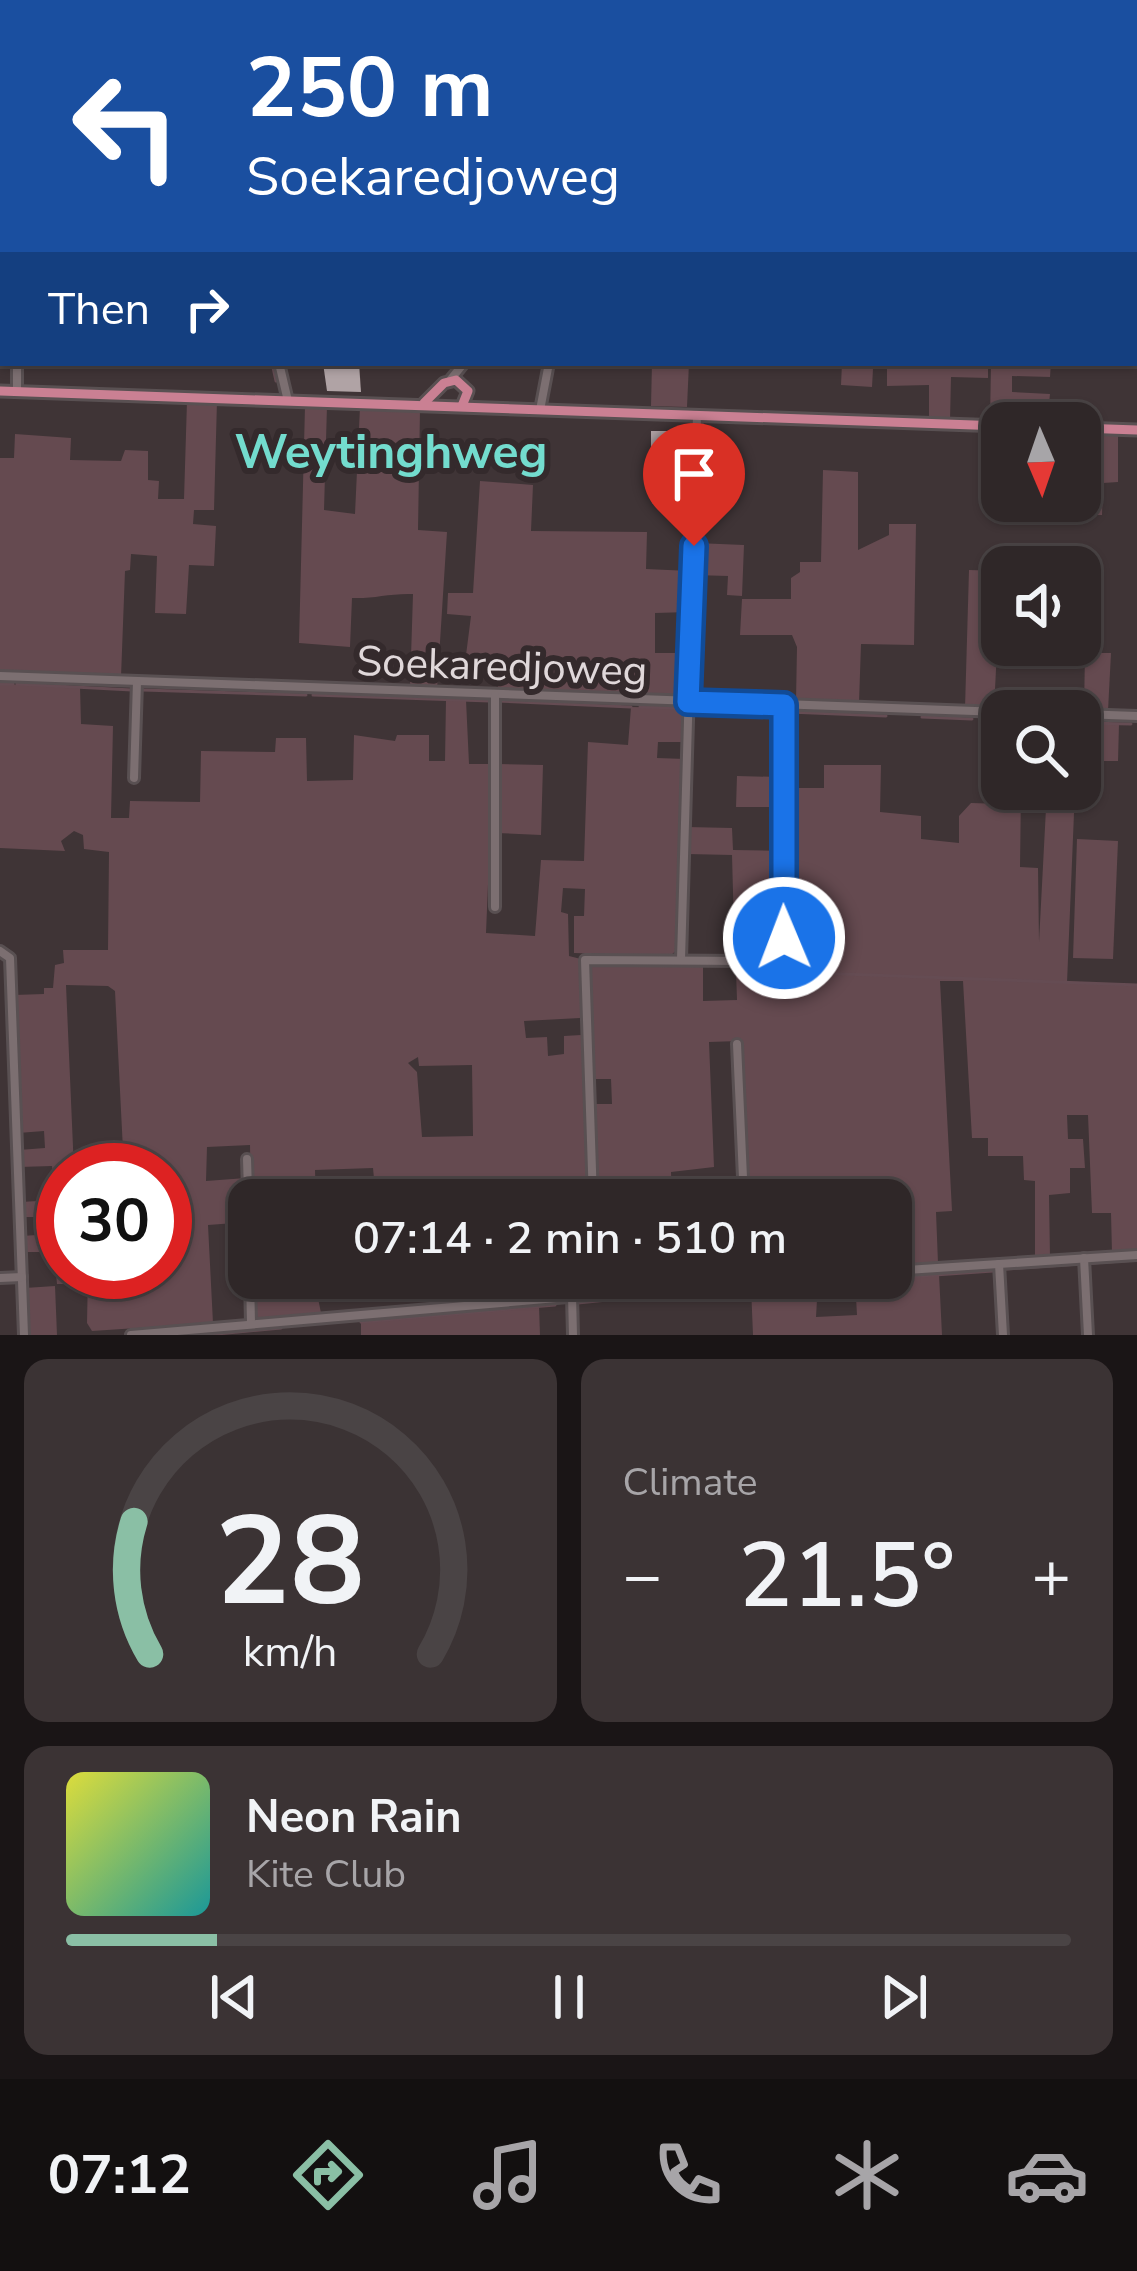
<!DOCTYPE html>
<html lang="en">
<head>
<meta charset="utf-8">
<style>
  body { margin:0; font-family:"Nunito Sans",sans-serif; background:#3b3334; color:#f1f3f6; height:100vh; display:flex; flex-direction:column; font-size:45px; white-space:nowrap }
  * { box-sizing:border-box; margin:0 }
  p { font-size:39px; color:#a7a5a8 }
  .icon { flex:none; width:66px; height:66px; fill:none; stroke:currentColor; stroke-width:2; stroke-linecap:round; stroke-linejoin:round }
  .map { position:relative; height:1335px; overflow:hidden }
  .sheet { display:flex; flex-direction:column; gap:24px; padding:24px; background:#1a1516; flex:1 }
  .sheet>* { flex:none }
  .hud { position:absolute; left:0px; top:0px; width:1137px; height:366px; box-shadow:0 3px 9px #0004,0 0 0 3px #4a4445; background:#1a4fa0; color:#fff; overflow:hidden }
  .needle { width:78px; rotate:178deg }
  .tools { position:absolute; left:981px; top:402px; display:grid; gap:24px }
  .tools a { display:grid; place-items:center; width:120px; height:120px; border-radius:24px; background:#2f2728; box-shadow:0 3px 9px #0004,0 0 0 3px #4a4445; font-size:60px }
  .speed { position:absolute; left:36px; top:1143px; display:flex; gap:24px; font-size:60px; font-weight:700; text-align:center }
  .speed>* { display:grid; place-content:center; width:156px; height:156px; border-radius:50%; background:#2f2728; box-shadow:0 3px 9px #0004,0 0 0 3px #4a4445; line-height:1 }
  .speed .limit { border:18px solid #d22; background:#fff; color:#111 }
  .pin { position:absolute; display:grid; place-items:center; width:102px; height:102px; color:#fff; margin:-123px -51px; border-radius:50% 50% 50% 0; rotate:-45deg; box-shadow:0 0 12px #0007 }
  .pin .icon { rotate:45deg }
  .me { position:absolute; width:132px; margin:-66px; rotate:359deg; stroke-linejoin:round; filter:drop-shadow(0 0 9px #0008) }
  .turn { display:flex; align-items:center; gap:42px; height:252px; padding:0 48px; font-size:54px }
  .turn .icon { width:156px; height:156px; stroke-width:2.5 }
  .turn b { display:block; font-size:84px; line-height:102px }
  .then { display:flex; align-items:center; height:114px; padding:0 48px; background:#0003; gap:24px; font-size:45px }
  .big { font-size:90px; font-weight:600; line-height:1.1 }
  .sheet .tile { flex:1; display:flex; flex-direction:column; justify-content:center; gap:18px; min-width:0; padding:0 42px; border-radius:24px; background:#3b3334 }
  .sheet .dial { align-items:center; gap:0 }
  .dial svg { height:312px; overflow:visible; fill:none; stroke:#4a4445; stroke-width:7; stroke-linecap:round; text-anchor:middle }
  .dial text { fill:#f1f3f6; stroke:none }
  .song { display:flex; align-items:center; gap:36px }
  .cover { width:144px; height:144px; border-radius:18px; background:linear-gradient(135deg,hsl(60 70% 55%),hsl(180 70% 35%)) }
  .played { height:12px; border-radius:6px; background:linear-gradient(90deg,#8abfa5 15%,#4a4445 15%) }
  .keys { display:flex; justify-content:space-around; direction:ltr }
  .heat { display:flex; justify-content:space-between; align-items:center; font-size:66px; direction:ltr }
  .sheet .tiles { flex:1; display:grid; gap:24px; grid-template-columns:1fr 1fr }
  .tile:last-child { grid-column:span 2 }
  .trip { position:absolute; left:228px; top:1179px; width:684px; height:120px; border-radius:24px; background:#2f2728; box-shadow:0 3px 9px #0004,0 0 0 3px #4a4445; font-weight:600; line-height:120px; text-align:center }
  .menu { display:flex; height:192px; justify-content:space-around; align-items:center; background:#131010; color:#a7a5a8 }
  .menu .icon { width:84px; height:84px }
  .menu .active { color:#8abfa5 }
  .menu b { font-size:54px; color:#f1f3f6 }
  .map>svg:first-child { display:block }
  .green { fill:#654a50; fill-rule:evenodd }
  .lines { fill:none; stroke-linecap:round; stroke-linejoin:round }
  .stream { stroke:#654c53; stroke-width:3 }
  .building { fill:#b0a3a5 }
  .minor-casing { stroke:#595052; stroke-width:14 }
  .major-casing { stroke:#595052; stroke-width:15 }
  .minor { stroke:#7c6f71; stroke-width:8 }
  .major { stroke:#ca8093; stroke-width:9 }
  .route-casing { stroke:#114b97; stroke-width:30 }
  .route { stroke:#1a73e8; stroke-width:21 }
  .labels { text-anchor:middle; stroke-width:12; stroke-linejoin:round; paint-order:stroke }
  .street-label { font-size:42px; fill:#e0d8da; stroke:#342a2c }
  .quarter-label { font-size:48px; font-weight:bold; fill:#73dcce; stroke:#342a2c }
</style>
</head>
<body>
<div class="map">
<svg width="1137" height="1335" viewBox="0 0 1137 1335">
  <rect width="100%" height="100%" fill="#3f3436"/>
  <g class="green">
    <polygon points="652,363 689,363 687,407 651,406"/>
    <polygon points="842,363 988,363 988,378 951,377 950,421 929,421 929,385 887,386 887,369 873,369 872,387 841,385"/>
    <polygon points="991,363 1051,363 1050,377 1012,376 1012,392 1050,394 1047,423 990,422"/>
    <polygon points="187,401 217,401 214,510 194,510 193,524 216,526 214,566 189,565 186,614 155,613 157,556 131,554 130,570 125,571 121,677 0,672 0,458 14,458 15,434 71,438 70,460 121,461 125,450 148,451 148,480 159,481 158,499 184,499"/>
    <path d="M305 406H327L324 510 355 514 360 407 420 410 418 530 447 532 437 689 410 688 413 594C390 593 373 599 352 598L350 647 299 643Z"/>
    <polygon points="1091,432 1118,435 1118,482 1103,483 1102,515 1089,515"/>
    <polygon points="652,465 693,466 692,504 652,504"/>
    <polygon points="823,470 858,472 858,550 889,535 889,524 916,524 914,645 861,644 859,703 796,701 797,647 792,635 740,635 742,599 791,599 791,578 800,572 800,562 821,562"/>
    <polygon points="480,481 533,485 531,531 647,532 646,569 690,571 689,612 655,613 655,653 687,653 684,697 498,692 498,664 465,663 471,616 447,614 448,593 473,593"/>
    <polygon points="696,543 744,545 742,596 727,595 728,576 694,575"/>
    <polygon points="969,570 1001,571 994,709 965,708"/>
    <polygon points="1085,653 1111,653 1108,711 1084,710"/>
    <path d="M0 684 80 687 81 724 113 726 111 818H129L130 801 200 802 201 751 275 752 276 738H306L307 781 353 780 354 735 395 741 397 735H429V761H445L446 699 466 700 469 764H493L486 933 535 936 541 860 584 861 588 742 628 745 631 707 686 708V742H658L657 758 685 759 679 948 670 956 574 953V916H584L585 889 563 888 561 912 568 914 569 956 581 959 580 1018 524 1021 526 1038 547 1037 548 1056 564 1054V1036L581 1035 590 1200H477L475 1181 459 1182 460 1200H376L373 1168 315 1170 316 1200H251L250 1145 207 1147 206 1181 246 1178 248 1222 208 1225 213 1323 92 1331 87 1323 88 1272H165V1170H124L115 991 108 986 66 985 74 1170H63V1272H78L79 1284H57L54 1252H23L22 1236 51 1234 50 1217H22L21 1202 54 1200 52 1166 19 1167V1150L45 1148 44 1131 18 1133 14 995 44 994V988H53L55 965 64 963 63 950H108L109 852 84 849 83 835 74 831 61 841 65 851 0 848ZM418 1057 419 1066 472 1065 473 1136 422 1137 417 1072 408 1063Z"/>
    <polygon points="1083,723 1119,724 1118,761 1081,761"/>
    <polygon points="498,764 543,765 541,835 496,833"/>
    <polygon points="824,765 881,765 880,812 921,816 921,839 959,843 959,816 971,803 1003,804 1004,789 1021,789 1020,867 1038,868 1039,942 1047,789 1075,789 1067,983 1137,985 1137,1251 1112,1253 1111,1213 1092,1213 1088,1115 1067,1115 1068,1139 1083,1139 1085,1168 1070,1168 1070,1193 1049,1195 1050,1257 1035,1258 1035,1181 1024,1180 1023,1156 988,1156 988,1138 972,1138 963,981 940,981 952,1211 936,1212 938,1263 891,1267 891,1200 748,1200 739,1041 709,1042 714,1167 671,1172 672,1197 597,1200 591,1104 612,1104 611,1079 591,1079 587,964 703,963 703,1001 737,1000 736,970 781,972 782,932 734,929 732,855 687,854 687,827 732,828 733,850 783,851 784,788 824,788"/>
    <polygon points="737,776 780,777 779,807 736,807"/>
    <polygon points="1077,839 1118,841 1113,959 1073,958"/>
    <polygon points="939,1274 942,1335 753,1335 751,1287 818,1283 816,1317 857,1315 855,1280"/>
    <polygon points="314,1278 321,1313 255,1319 252,1284"/>
    <polygon points="483,1278 593,1278 594,1289 484,1298"/>
    <polygon points="55,1286 57,1335 27,1335 25,1288"/>
    <polygon points="539,1306 540,1335 361,1335 361,1322"/>
  </g>
  <g class="lines">
    <g class="stream">
      <polyline points="185,0 186,3"/>
      <polyline points="0,154 3,155"/>
      <polyline points="0,240 3,240"/>
      <polyline points="272,363 276,381"/>
      <polyline points="0,684 13,684"/>
      <polyline points="17,684 132,690"/>
      <polyline points="143,690 306,695"/>
      <polyline points="313,695 490,701"/>
      <polyline points="498,701 631,707"/>
      <polyline points="640,707 681,708"/>
      <polyline points="693,709 741,710"/>
      <polyline points="747,711 779,712"/>
      <polyline points="789,712 886,716"/>
      <polyline points="922,717 972,719"/>
      <polyline points="982,719 1002,720"/>
      <polyline points="1084,723 1131,724"/>
      <polyline points="736,970 1137,985"/>
      <polyline points="1093,1263 1137,1260"/>
      <polyline points="1006,1269 1079,1264"/>
      <polyline points="891,1278 993,1271"/>
      <polyline points="727,1289 886,1278"/>
      <polyline points="658,1296 706,1291"/>
      <polyline points="578,1303 617,1299"/>
      <polyline points="361,1322 555,1305"/>
      <polyline points="206,1335 281,1328"/>
    </g>
  </g>
  <g class="building">
    <polygon points="323,363 359,363 361,392 327,391"/>
    <polygon points="651,431 671,431 671,440 687,441 687,463 651,463"/>
  </g>
  <g class="lines">
    <g class="minor-casing">
      <g id="minor">
        <polyline points="191,0 192,3"/>
        <polyline points="474,3 474,0"/>
        <polyline points="618,3 618,0"/>
        <polyline points="0,76 3,76"/>
        <polyline points="17,363 17,392"/>
        <polyline points="279,363 288,401"/>
        <polyline points="451,379 464,363"/>
        <polyline points="540,410 549,363"/>
        <polyline points="0,676 1002,712"/>
        <polyline points="784,705 785,938"/>
        <polyline points="1080,714 1137,716"/>
        <polyline points="134,778 137,682"/>
        <polyline points="495,907 495,695"/>
        <polyline points="0,951 10,958 24,1335"/>
        <polyline points="681,959 697,415"/>
        <polyline points="737,1044 744,1200"/>
        <polyline points="247,1159 249,1222"/>
        <polyline points="593,1200 585,960 748,961"/>
        <polyline points="1084,1258 1088,1335"/>
        <polyline points="999,1264 1003,1335"/>
        <polyline points="891,1271 1137,1255"/>
        <polyline points="0,1278 22,1277"/>
        <polyline points="250,1278 251,1323"/>
        <polyline points="572,1295 573,1335"/>
        <polyline points="131,1335 788,1278"/>
      </g>
    </g>
    <g class="major-casing">
      <g id="major">
        <polyline points="0,391 1002,426"/>
        <polyline points="424,403 444,383 456,380 468,391 462,406"/>
        <polyline points="1080,428 1137,430"/>
      </g>
    </g>
    <use href="#minor" class="minor"/>
    <use href="#major" class="major"/>
  </g>
  <g class="lines">
    <g class="route-casing">
      <polyline id="route" points="694,546 688,702 784,705 784,938"/>
    </g>
    <use href="#route" class="route"/>
  </g>
  <g class="labels">
    <g class="street-label">
      <text transform="translate(502 665) rotate(2)" y="15">Soekaredjoweg</text>
    </g>
    <g class="quarter-label">
      <text x="391" y="468">Weytinghweg</text>
    </g>
  </g>
</svg>
<div class="tools">
<a><svg class="needle" viewBox="-14 -14 28 28"><path d="M0-13l5 13h-10z" fill="#e53935"/><path d="M0 13l5-13h-10z" fill="#a7a5a8"/></svg></a>
<a><svg class="icon" aria-label="sound" viewBox="0 0 24 24"><path d="M4 9h4l5-4v14l-5-4H4zM17 9q2 3 0 6"/></svg></a>
<a><svg class="icon" aria-label="search" viewBox="0 0 24 24"><circle cx="10" cy="10" r="6"/><path d="M15 15l6 6"/></svg></a>
</div>
<div class="speed"><div class="limit">30</div></div>
<div class="pin" style="left:694px;top:546px;background:#d93025"><svg class="icon" aria-label="arrive" viewBox="0 0 24 24"><path d="M6 21V4h12l-3 4 3 4H6"/></svg></div>
<svg class="me" style="left:784px;top:938px" viewBox="-20 -20 40 40"><circle r="17" fill="#1a73e8" stroke="#fff" stroke-width="3"/><path d="M0-11L8 9 0 5-8 9z" fill="#fff"/></svg>
<div class="trip">07:14 · 2 min · 510 m</div>
<div class="hud">
<div class="turn"><svg class="icon" aria-label="left" viewBox="0 0 24 24"><path d="M17 20v-9H6M10 6l-5 5 5 5"/></svg><div><b>250 m</b>Soekaredjoweg</div></div>
<div class="then">Then<svg class="icon" aria-label="right" viewBox="0 0 24 24"><path d="M7 20v-9h11M14 6l5 5-5 5"/></svg></div>
</div>
</div>
<section class="sheet">
<div class="tiles">
<div class="tile dial"><svg viewBox="0 0 100 80">
<path d="M14 69A42 42 0 1 1 86 69"/>
<path d="M14 69A42 42 0 0 1 10 35" stroke="#8abfa5"/>
<text x="50" y="56" font-size="32" font-weight="700">28</text>
<text x="50" y="72" font-size="11">km/h</text>
</svg></div>
<div class="tile"><p>Climate</p>
<div class="heat"><a>−</a><b class="big">21.5°</b><a>+</a></div>
</div>
<div class="tile">
<div class="song"><i class="cover"></i><div><b>Neon Rain</b><p>Kite Club</p></div></div>
<div class="played"></div>
<div class="keys"><svg class="icon" aria-label="previous" viewBox="0 0 24 24"><path d="M18 5L8 12l10 7zM5 5v14"/></svg><svg class="icon" aria-label="pause" viewBox="0 0 24 24"><path d="M8 5v14M16 5v14"/></svg><svg class="icon" aria-label="next" viewBox="0 0 24 24"><path d="M6 5l10 7-10 7zM19 5v14"/></svg></div>
</div>
</div>
</section>
<nav class="menu">
<b>07:12</b>
<svg class="icon active" aria-label="directions" viewBox="0 0 24 24"><path d="M12 3l9 9-9 9-9-9zM9 14v-3h6M13 9l2 2-2 2"/></svg>
<svg class="icon" aria-label="music" viewBox="0 0 24 24"><path d="M9 18V5l10-2v13"/><circle cx="6" cy="18" r="3"/><circle cx="16" cy="16" r="3"/></svg>
<svg class="icon" aria-label="phone" viewBox="0 0 24 24"><path d="M5 4h4l2 5-3 2q2 4 5 5l2-3 5 2v4C11 20 4 13 5 4z"/></svg>
<svg class="icon" aria-label="climate" viewBox="0 0 24 24"><path d="M12 3v18M4 7l16 10M4 17L20 7"/></svg>
<svg class="icon" aria-label="car" viewBox="0 0 24 24"><path d="M5 17H2v-5l4-1 3-4h7l3 4 3 1v5h-3M9 17h6M6 11h13"/><circle cx="7" cy="17" r="2"/><circle cx="17" cy="17" r="2"/></svg>
</nav>
</body>
</html>
